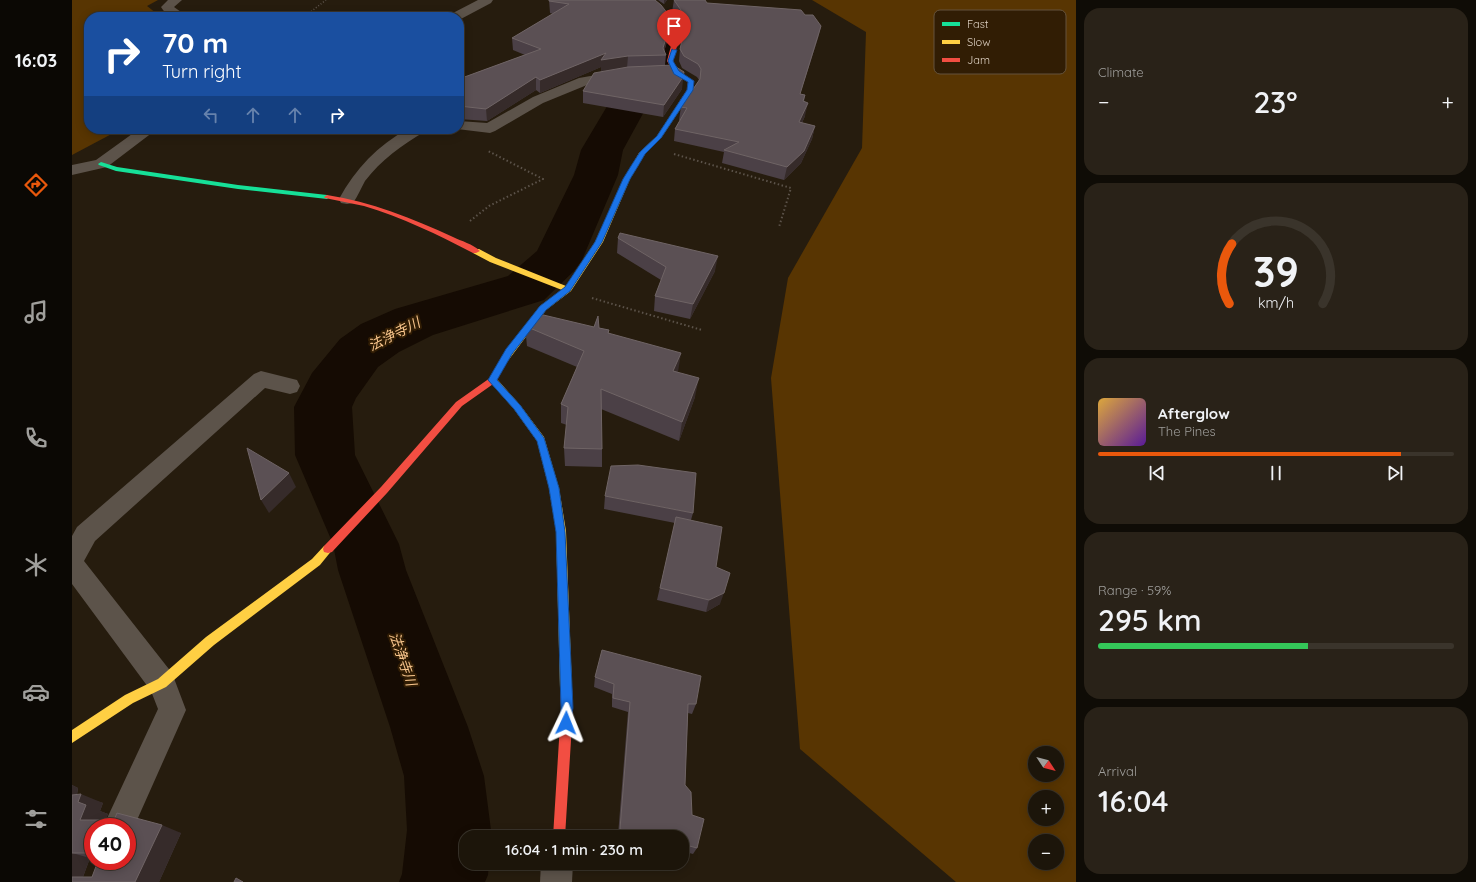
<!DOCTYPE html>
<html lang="en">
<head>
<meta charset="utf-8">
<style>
  body { margin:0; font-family:Quicksand,"Noto Sans JP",sans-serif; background:#292218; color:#f1f3f6; height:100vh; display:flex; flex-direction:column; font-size:15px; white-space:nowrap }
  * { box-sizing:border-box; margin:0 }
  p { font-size:13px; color:#a09f9c }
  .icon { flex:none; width:22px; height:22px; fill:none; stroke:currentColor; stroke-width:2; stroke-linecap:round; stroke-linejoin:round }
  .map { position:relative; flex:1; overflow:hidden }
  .details { display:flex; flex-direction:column; gap:8px; padding:8px; background:#0f0c06; width:400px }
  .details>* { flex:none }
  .top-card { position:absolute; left:12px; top:12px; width:380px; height:122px; border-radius:16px; box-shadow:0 2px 10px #0003,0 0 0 1px #3a342b; background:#1a4fa0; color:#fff; overflow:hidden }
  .needle { width:26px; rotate:126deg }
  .fabs { position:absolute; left:956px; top:746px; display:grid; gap:8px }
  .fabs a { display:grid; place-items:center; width:36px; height:36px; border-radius:50%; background:#1c150a; box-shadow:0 2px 10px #0003,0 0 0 1px #3a342b; font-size:20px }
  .speed { position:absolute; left:12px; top:818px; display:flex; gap:8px; font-size:20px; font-weight:700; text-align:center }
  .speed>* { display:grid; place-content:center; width:52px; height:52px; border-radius:50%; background:#1c150a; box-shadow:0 2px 10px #0003,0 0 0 1px #3a342b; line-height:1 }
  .speed .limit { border:6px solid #d22; background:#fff; color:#111 }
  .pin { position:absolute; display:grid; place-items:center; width:34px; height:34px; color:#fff; margin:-41px -17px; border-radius:50% 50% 50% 0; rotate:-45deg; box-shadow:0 0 4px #0007 }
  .pin .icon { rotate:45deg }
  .me { position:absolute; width:44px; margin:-22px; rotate:2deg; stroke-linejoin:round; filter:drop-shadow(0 0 3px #0008) }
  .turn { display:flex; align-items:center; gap:14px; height:84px; padding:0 12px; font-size:18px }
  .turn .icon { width:52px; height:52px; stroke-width:2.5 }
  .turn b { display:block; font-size:28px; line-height:34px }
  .lanes { display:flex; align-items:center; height:38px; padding:0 12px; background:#0003; justify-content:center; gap:20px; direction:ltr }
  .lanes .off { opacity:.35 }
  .big { font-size:30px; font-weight:600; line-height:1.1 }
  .details .tile { flex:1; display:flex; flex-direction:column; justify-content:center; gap:6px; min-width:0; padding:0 14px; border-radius:16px; background:#292218 }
  .details .dial { align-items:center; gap:0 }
  .dial svg { height:104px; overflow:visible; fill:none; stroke:#3a342b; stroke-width:7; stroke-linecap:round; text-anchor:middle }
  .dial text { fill:#f1f3f6; stroke:none }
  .song { display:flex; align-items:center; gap:12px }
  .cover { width:48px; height:48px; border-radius:6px; background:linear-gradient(135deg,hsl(40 70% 55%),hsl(270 70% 35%)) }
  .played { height:4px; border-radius:2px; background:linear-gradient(90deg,#ea580c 85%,#3a342b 85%) }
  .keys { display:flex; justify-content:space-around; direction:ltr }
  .heat { display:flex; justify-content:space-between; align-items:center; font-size:22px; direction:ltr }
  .charge { height:6px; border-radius:3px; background:linear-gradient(90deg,#34c759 59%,#3a342b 0) }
  .trip { position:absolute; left:387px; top:830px; width:230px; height:40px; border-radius:16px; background:#1c150a; box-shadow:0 2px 10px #0003,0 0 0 1px #3a342b; font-weight:600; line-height:40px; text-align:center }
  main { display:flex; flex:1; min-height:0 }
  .tabs { display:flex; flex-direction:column; width:72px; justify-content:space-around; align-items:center; background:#0b0804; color:#a09f9c }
  .tabs .icon { width:28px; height:28px }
  .tabs .on { color:#ea580c }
  .tabs b { font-size:18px; color:#f1f3f6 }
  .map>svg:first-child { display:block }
  .green { fill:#583502; fill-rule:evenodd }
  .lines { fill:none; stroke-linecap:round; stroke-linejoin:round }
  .river { fill:#150b03; fill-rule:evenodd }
  .path-far1 { stroke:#5c534a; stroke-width:1.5; stroke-dasharray:1 2; stroke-linecap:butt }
  .path { stroke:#5c534a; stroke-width:2; stroke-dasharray:1.5 2.5; stroke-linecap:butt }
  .street { fill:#5c534a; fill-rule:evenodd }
  .fast { fill:#16e098; fill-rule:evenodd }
  .slow { fill:#ffcf43; fill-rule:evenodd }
  .jam { fill:#f24e42; fill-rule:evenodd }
  .wall { fill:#4b4046; fill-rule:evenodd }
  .shaded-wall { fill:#362b2a }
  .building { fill:#5b5054; stroke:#6f6465 }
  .route { fill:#1a73e8; stroke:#114b97 }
  .labels { text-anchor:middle; stroke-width:4; stroke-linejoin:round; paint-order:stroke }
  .water-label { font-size:14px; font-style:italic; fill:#f8c58c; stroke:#311d04 }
  .key { fill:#311d04; stroke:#65533d; stroke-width:1 }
  .key-label { font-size:11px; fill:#ded1c3 }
</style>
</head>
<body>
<main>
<nav class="tabs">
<b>16:03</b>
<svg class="icon on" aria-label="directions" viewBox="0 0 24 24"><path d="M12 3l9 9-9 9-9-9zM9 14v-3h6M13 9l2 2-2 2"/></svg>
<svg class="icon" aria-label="music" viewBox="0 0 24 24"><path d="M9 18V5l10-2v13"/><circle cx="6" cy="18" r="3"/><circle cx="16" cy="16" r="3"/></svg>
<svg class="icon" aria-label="phone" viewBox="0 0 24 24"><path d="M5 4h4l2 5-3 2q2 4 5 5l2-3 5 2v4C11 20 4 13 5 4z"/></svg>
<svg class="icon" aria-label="climate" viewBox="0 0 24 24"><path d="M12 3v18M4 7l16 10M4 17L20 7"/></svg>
<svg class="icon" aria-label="car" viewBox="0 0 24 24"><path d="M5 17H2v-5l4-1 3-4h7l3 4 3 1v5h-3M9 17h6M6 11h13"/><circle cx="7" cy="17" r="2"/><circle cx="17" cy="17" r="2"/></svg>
<svg class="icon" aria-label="filters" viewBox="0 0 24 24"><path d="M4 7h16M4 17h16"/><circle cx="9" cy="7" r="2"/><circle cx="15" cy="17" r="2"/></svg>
</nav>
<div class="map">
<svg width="1004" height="882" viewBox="0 0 1004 882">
  <rect width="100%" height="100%" fill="#261c0e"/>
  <g class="green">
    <polygon points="0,0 86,0 75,6 89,17 17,17 17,129 49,129 0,155"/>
    <path d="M740 0H1004V882H884L728 749 699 378 716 278 790 148 794 32ZM963 753H985V775H963ZM963 797H985V819H963ZM963 841H985V863H963Z"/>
  </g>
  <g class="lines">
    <path class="river" d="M536 0H574L594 15 609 37 597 66 551 150 546 175 510 260 502 271 472 300 361 335 327 352 306 367 284 398 280 407 283 455 327 544 334 570 396 727 412 776 419 830 418 837H394V863H417L416 875 413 882H327L330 874 335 830 332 776 318 727 266 570 261 544 223 455 222 407 240 373 268 339 289 324 323 309 436 276 465 251 502 175 509 150 559 66 573 37C564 21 547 15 536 0Z"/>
    <polyline class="path-far1" points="232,17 254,0"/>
    <g class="path">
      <polyline points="602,154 719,188 707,227"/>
      <polyline points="398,221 417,206 471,179 416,151"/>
      <polyline points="520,298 630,330"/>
    </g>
    <g class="street">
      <path d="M96 0H110L102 7 116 17C105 17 95 18 89 7Z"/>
      <polygon points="406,0 421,0 419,3 387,20 387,17 377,17 379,14"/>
      <polygon points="547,71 552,72 554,75 552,78 515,85 471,103 423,131 418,133 385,129 387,129 387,121 415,123 461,97 507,78"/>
      <polygon points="67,129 85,129 35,167 0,175 0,165 24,160"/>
      <path d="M336 129H355L352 132C330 145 309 160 293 181 289 188 286 196 281 203L275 204 269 203 267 199C283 169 306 145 336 129Z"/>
      <polygon points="189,371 225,380 228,386 225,392 218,394 193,388 23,541 12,561 100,673 114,710 57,838 55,839 55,827 31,827 86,709 79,691 0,584 0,536 5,527 182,374"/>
      <polygon points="469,863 501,863 500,882 468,882"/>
    </g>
    <polygon class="fast" points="29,162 45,167 166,185 255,195 258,197 255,199 166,189 44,171 27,165 26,164"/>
    <g class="slow">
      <polygon points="608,101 613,102 589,138 573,154 558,179 531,242 499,291 474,310 435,362 429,362 428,360 429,358 468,306 490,290 418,262 401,253 401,249 407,249 424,258 494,286 523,242 552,179 567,153 585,136"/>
      <polygon points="421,377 424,378 448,405 472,437 487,488 494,531 500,688 498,692 494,694 490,692 488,688 484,531 477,488 465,441 442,409 418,382 417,380 418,378"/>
      <polygon points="256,545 260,546 261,549 248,565 142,645 94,687 61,703 0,743 0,730 53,695 86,679 134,637 240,559 252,546"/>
    </g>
    <g class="jam">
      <path d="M574 0C589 0 600 20 609 31L601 61 606 71 622 81 621 90 612 103 607 102 615 90 616 82 602 73 595 61 603 31 591 14Z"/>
      <path d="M255 195C299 202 340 218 381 237 389 241 401 244 408 251L404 253H401C366 235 330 217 292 206 279 203 266 201 253 198L252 197Z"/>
      <polygon points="432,357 436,360 424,382 390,406 315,493 260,552 256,553 252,552 251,549 252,546 309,487 384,402 418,378 429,358"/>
      <polygon points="494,682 498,684 500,688 501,708 493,837 481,837 489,708 488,688 490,684"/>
    </g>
  </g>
  <g class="wall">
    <polygon points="477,0 583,0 598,31 592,52 594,55 593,65 610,89 591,117 511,103 511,91 529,72 529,67 468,93 464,90 415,121 387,119 387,79 453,55 441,50 440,38 481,14 478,13"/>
    <polygon points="586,0 595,0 592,4"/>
    <polygon points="602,0 635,3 733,15 749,26 746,38 728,94 733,95 732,102 733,116 730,123 743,126 740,139 729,163 712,180 650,163 652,152 602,141 603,129 608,120 607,120 609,107 627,80 625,77 610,68 607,61 608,49 612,30 600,12"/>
    <polygon points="546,238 643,271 618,319 582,311 583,296 589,280 545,253"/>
    <polygon points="453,326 527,328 537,330 537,333 606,372 623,397 607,441 529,409 530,449 530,467 493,466 492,448 495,425 489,423 489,404 505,367 455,346"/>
    <polygon points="533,496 621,513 619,520 644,567 648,604 634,612 585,600 603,523 532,509"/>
    <polygon points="523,677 624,704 620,714 616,713 613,785 620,815 625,848 621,854 610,851 610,837 555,837 546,835 556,712 540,707 540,694 522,687"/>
    <path d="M0 785 6 788 5 795 31 803 28 811 36 814 33 821 41 824 109 833 87 882H0ZM21 827 55 861 20 877H11L18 858 21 859Z"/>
  </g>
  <g class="shaded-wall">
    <polygon points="592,0 595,0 592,4"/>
    <polygon points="600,19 598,31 591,55 591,48"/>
    <polygon points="749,26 746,38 724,107 728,94"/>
    <polygon points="534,53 556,56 555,68 529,73 529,67 468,93 468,80"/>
    <polygon points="612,72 610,89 591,117 592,105"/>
    <polygon points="464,77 464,90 415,121 414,109"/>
    <polygon points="736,103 733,116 724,135 727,122"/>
    <polygon points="743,126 740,139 729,163 712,180 715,167"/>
    <polygon points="646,256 643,271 618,319 621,304"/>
    <polygon points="609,353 606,372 601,371"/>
    <polygon points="627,378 623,397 607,441 610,422"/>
    <polygon points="217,473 224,487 197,513 189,500"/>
    <polygon points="652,593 648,604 634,612 637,600"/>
    <polygon points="0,785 6,788 2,807 0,806"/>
    <polygon points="9,794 31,803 28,811 36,814 33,821 50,827 33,827 8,820 6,802"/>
    <polygon points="90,825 109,833 87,882 63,882"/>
    <polygon points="0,853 18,858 9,882 0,881"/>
  </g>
  <g class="building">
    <polygon points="477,0 583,0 589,5 600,19 591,48 594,55 556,56 529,60 534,53 468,80 464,77 414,109 387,106 387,79 469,49 440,38 497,4 477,1"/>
    <polygon points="602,0 633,0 635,3 729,10 733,15 741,15 749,26 728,94 733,95 731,101 736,103 727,122 743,126 732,151 715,167 652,150 667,142 603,129 615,108 609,107 628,79 629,69 626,64 612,56 608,49 615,19"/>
    <polygon points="601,65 612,72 611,77 592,105 511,91 522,73 556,67"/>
    <polygon points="548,233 646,256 621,304 583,296 594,267 546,238"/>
    <polygon points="463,313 522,327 526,316 527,328 537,330 536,333 609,353 601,371 627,378 610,422 529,389 530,449 492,448 496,407 489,404 512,351 453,326"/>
    <polygon points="175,448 217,473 189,500"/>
    <polygon points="566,465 624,473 621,513 533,496 539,466"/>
    <polygon points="604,517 650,527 644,567 658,573 652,593 637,600 588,588"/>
    <polygon points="530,650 629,676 624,704 616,704 613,785 619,792 620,815 632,819 625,848 610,844 610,837 581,837 548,829 558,702 541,698 542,684 523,677"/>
    <polygon points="9,794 6,802 14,805 8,820 32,820 33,827 21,827 21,853 0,853 0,795"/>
    <polygon points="45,813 90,825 63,882 0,882 0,877 20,877 26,861 55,861 55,827 39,827"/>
    <polygon points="164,878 171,882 162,882"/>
  </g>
  <polygon class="route" points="600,49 605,50 601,61 607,71 622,81 621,90 589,138 573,154 566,166 558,179 530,242 498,291 474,310 440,354 425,380 448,405 472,438 487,488 493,532 501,708 498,727 494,729 490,727 488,723 489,708 484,532 477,488 465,441 442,409 416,380 434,349 468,306 493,287 523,242 551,179 559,166 568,152 585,136 615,90 616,82 602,74 596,61"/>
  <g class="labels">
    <g class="water-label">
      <text transform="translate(322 334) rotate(-27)" y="5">法浄寺川</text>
      <text transform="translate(331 659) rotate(71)" y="5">法浄寺川</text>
    </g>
  </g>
  <rect x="862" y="10" width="132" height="64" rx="6" class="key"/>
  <rect x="870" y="22" width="18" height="4" fill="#16e098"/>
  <rect x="870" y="40" width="18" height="4" fill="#ffcf43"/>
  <rect x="870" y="58" width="18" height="4" fill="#f24e42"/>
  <g class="key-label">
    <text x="895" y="28">Fast</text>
    <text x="895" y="46">Slow</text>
    <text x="895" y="64">Jam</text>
  </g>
</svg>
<div class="fabs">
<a><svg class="needle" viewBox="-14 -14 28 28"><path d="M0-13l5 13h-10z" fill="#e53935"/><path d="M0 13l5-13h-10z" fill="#a09f9c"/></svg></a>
<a>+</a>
<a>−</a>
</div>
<div class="speed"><div class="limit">40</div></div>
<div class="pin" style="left:602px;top:50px;background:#d93025"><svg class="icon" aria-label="arrive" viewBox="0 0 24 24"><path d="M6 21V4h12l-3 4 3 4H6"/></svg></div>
<svg class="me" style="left:494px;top:723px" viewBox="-20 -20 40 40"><path d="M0-17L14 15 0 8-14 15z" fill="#1a73e8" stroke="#fff" stroke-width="4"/></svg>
<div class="trip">16:04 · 1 min · 230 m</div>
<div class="top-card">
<div class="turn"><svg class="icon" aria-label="right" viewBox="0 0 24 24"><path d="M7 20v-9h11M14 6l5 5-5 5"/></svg><div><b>70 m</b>Turn right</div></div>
<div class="lanes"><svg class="icon off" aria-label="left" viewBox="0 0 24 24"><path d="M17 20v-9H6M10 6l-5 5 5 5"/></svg><svg class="icon off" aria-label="ahead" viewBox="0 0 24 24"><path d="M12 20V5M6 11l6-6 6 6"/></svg><svg class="icon off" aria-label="ahead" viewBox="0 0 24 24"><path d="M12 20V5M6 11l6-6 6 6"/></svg><svg class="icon" aria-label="right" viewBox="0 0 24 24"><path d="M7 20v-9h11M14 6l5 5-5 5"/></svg></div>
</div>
</div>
<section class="details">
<div class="tile"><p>Climate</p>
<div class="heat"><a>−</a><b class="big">23°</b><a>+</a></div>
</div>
<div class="tile dial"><svg viewBox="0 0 100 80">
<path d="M14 69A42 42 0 1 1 86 69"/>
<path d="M14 69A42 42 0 0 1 16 23" stroke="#ea580c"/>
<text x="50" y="56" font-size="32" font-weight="700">39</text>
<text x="50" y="72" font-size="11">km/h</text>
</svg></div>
<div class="tile">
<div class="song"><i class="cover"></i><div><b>Afterglow</b><p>The Pines</p></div></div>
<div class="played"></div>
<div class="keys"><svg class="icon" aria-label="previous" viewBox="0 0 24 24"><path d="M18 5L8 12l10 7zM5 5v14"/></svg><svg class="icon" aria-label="pause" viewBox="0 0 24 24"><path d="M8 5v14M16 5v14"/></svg><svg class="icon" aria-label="next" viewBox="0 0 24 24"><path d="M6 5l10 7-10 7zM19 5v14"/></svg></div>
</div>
<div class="tile"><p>Range · 59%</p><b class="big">295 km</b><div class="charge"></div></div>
<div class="tile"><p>Arrival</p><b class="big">16:04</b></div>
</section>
</main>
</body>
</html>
